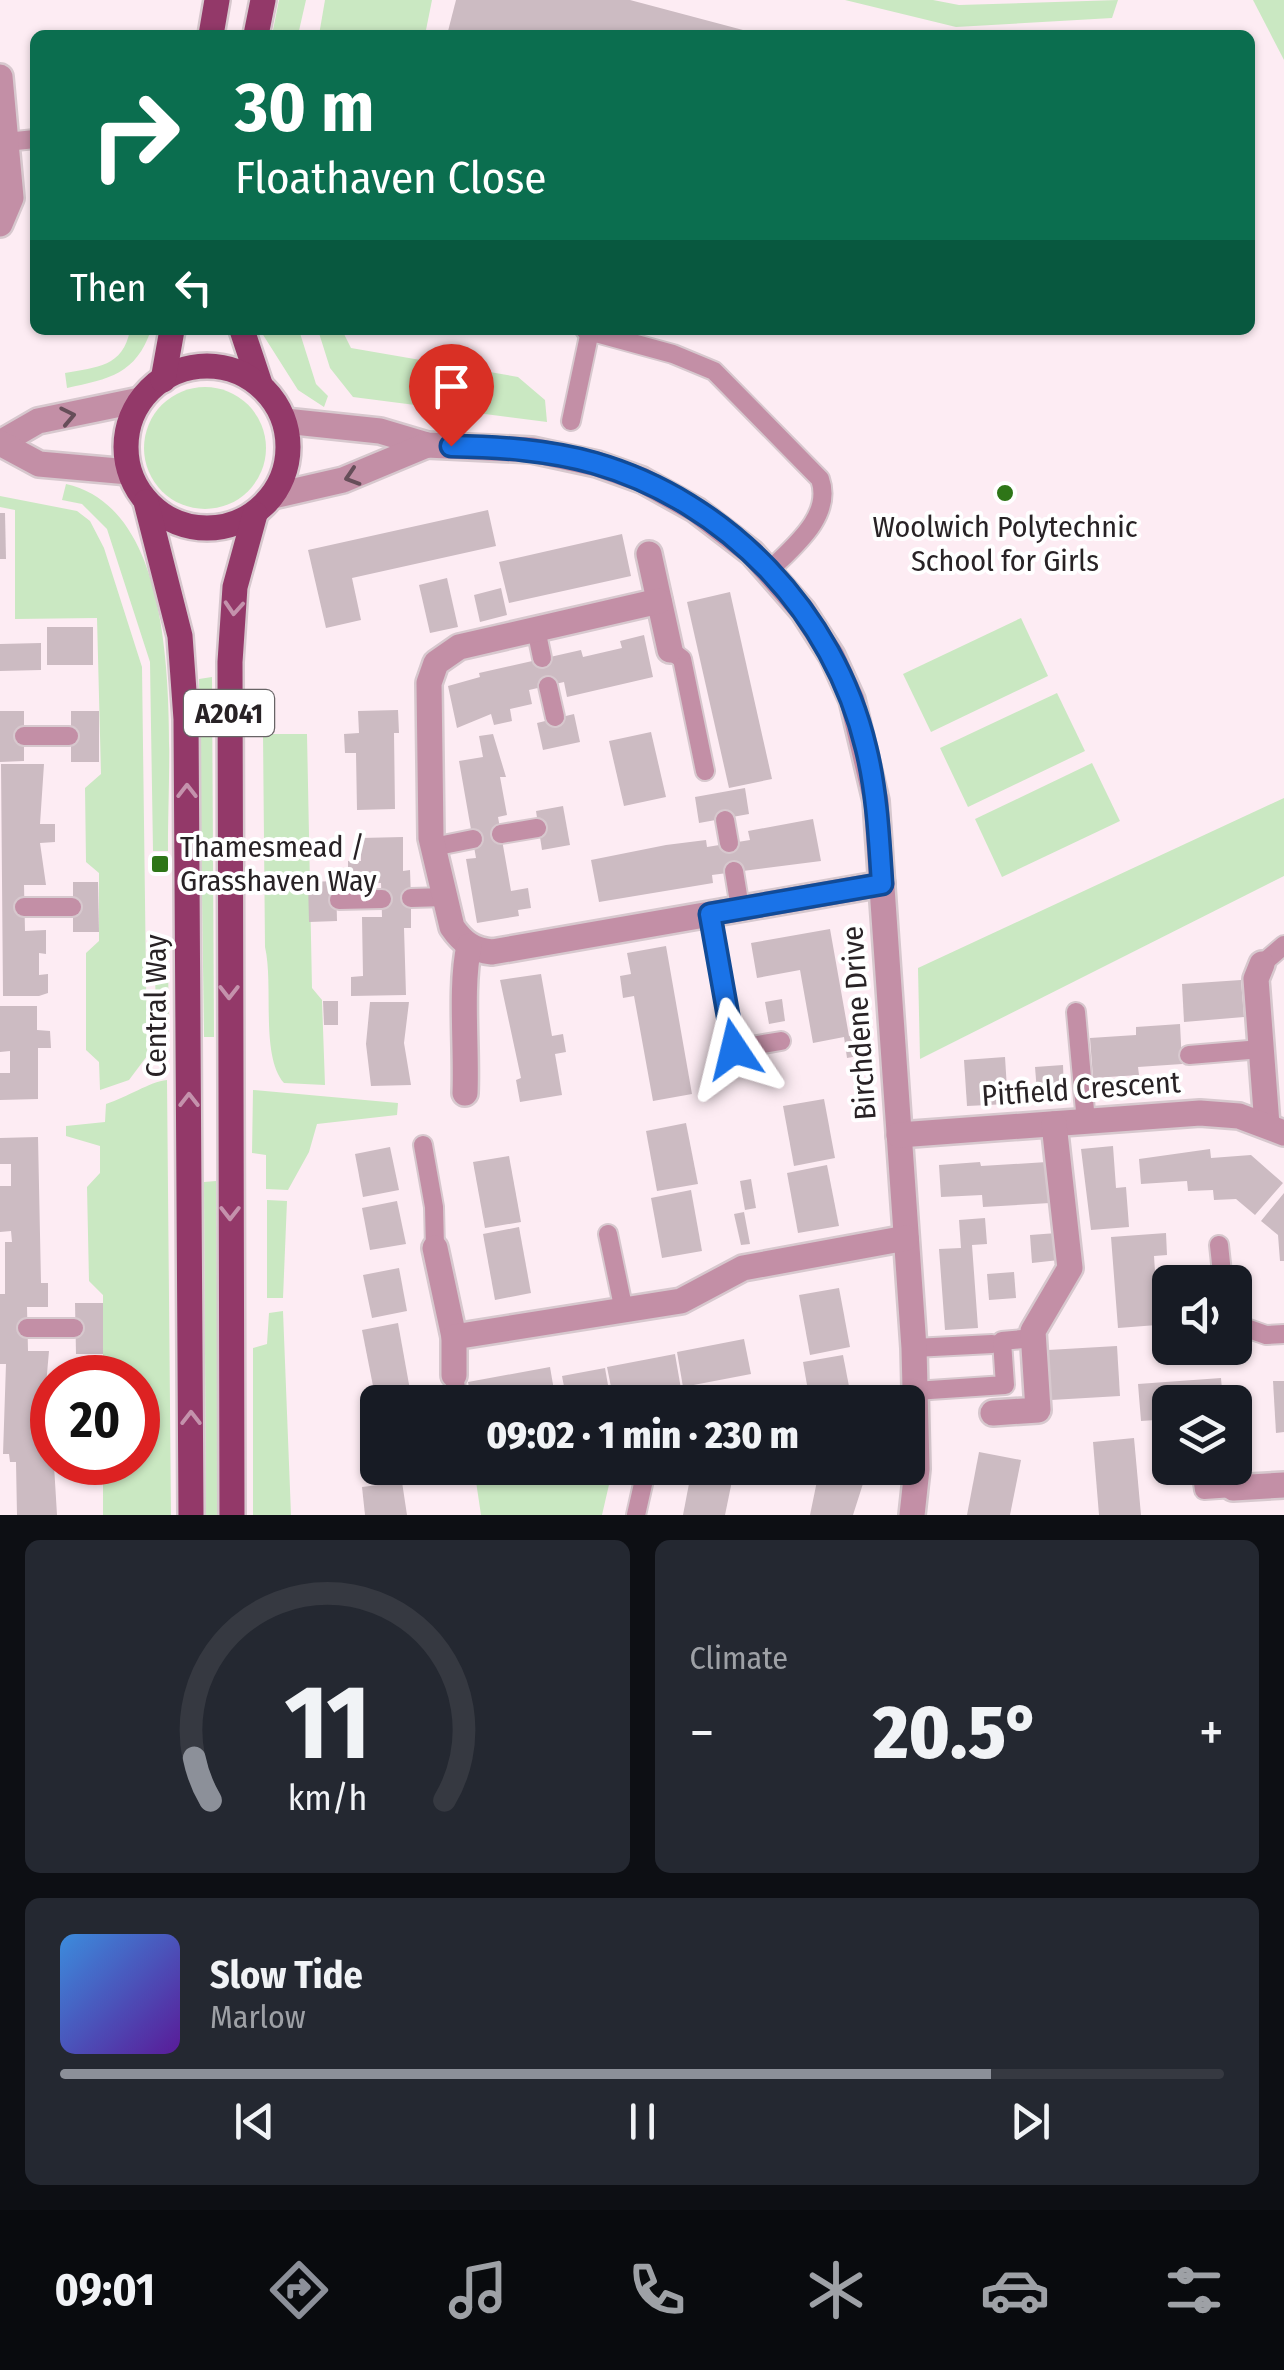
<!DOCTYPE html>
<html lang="en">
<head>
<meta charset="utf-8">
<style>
  body { margin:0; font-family:"Fira Sans Condensed",sans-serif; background:#242831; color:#f1f3f6; height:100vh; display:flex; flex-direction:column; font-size:38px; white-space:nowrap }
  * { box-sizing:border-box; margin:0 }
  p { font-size:32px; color:#9ea1a6 }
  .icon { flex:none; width:55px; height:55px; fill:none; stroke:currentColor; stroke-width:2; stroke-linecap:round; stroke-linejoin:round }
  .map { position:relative; height:1515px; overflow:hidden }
  .sheet { display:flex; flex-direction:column; gap:25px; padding:25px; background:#0d0f14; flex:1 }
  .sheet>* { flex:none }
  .top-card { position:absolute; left:30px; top:30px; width:1225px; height:305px; border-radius:15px; box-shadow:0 2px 8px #0004; background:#0b6e4f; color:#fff; overflow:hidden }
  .tools { position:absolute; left:1152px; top:1265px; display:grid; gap:20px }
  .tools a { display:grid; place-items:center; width:100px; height:100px; border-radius:15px; background:#171b24; box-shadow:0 2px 8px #0004; font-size:50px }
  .speed { position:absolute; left:30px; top:1355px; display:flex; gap:20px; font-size:50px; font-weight:700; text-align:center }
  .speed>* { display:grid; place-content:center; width:130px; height:130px; border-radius:50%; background:#171b24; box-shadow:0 2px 8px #0004; line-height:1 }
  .speed .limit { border:15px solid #d22; background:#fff; color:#111 }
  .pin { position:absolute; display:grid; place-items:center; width:85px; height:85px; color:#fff; margin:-102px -42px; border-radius:50% 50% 50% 0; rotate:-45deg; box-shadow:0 0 10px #0007 }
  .pin .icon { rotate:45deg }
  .me { position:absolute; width:110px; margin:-55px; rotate:350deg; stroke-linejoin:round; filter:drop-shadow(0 0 8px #0008) }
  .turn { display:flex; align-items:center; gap:35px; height:210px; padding:0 40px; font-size:45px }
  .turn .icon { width:130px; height:130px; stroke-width:2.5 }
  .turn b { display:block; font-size:70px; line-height:85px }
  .then { display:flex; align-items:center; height:95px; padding:0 40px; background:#0003; gap:20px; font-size:38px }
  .big { font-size:75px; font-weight:800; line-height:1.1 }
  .sheet .card { flex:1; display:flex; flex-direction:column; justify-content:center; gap:15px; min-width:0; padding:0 35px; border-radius:15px; background:#242831 }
  .sheet .dial { align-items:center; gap:0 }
  .dial svg { height:260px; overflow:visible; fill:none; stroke:#363941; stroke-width:7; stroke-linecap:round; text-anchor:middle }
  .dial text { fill:#f1f3f6; stroke:none }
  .song { display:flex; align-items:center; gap:30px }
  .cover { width:120px; height:120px; border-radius:15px; background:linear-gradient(135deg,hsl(210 70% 55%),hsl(270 70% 35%)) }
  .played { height:10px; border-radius:5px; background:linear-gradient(90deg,#8c9099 80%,#363941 80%) }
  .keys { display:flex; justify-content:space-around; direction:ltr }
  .heat { display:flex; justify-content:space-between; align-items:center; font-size:55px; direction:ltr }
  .sheet .tiles { flex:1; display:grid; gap:25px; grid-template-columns:1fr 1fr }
  .card:last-child { grid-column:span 2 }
  .trip { position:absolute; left:360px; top:1385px; width:565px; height:100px; border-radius:15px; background:#171b24; box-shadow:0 2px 8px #0004; font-weight:800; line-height:100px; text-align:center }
  .tabs { display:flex; height:160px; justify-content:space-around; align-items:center; background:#090b0e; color:#9ea1a6 }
  .tabs .icon { width:70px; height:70px }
  .tabs .active { color:#8c9099 }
  .tabs b { font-size:45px; color:#f1f3f6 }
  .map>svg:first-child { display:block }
  .green { fill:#cae8c2 }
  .building { fill:#ccbbc2 }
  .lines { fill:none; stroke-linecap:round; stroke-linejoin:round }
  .service-casing { stroke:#d7c8ce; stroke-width:22 }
  .minor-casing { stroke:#d7c8ce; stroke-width:30 }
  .primary-casing { stroke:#d7c8ce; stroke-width:30 }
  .service { stroke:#c38fa6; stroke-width:18 }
  .minor { stroke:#c38fa6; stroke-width:25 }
  .primary { stroke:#933969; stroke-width:25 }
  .oneway { stroke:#664e59 }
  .oneway2 { stroke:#c492ac }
  .route-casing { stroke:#114b97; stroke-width:25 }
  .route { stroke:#1a73e8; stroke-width:18 }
  .poi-dot { fill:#2e7517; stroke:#fff; stroke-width:4 }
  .labels { text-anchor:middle; stroke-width:8; stroke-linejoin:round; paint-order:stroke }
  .shield { fill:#fff; stroke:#686466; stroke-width:2.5 }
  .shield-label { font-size:28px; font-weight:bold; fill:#282225 }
  .poi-label { font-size:30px; fill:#282225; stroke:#fff }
  .street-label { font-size:30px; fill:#282225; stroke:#fff }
</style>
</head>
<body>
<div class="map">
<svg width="1284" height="1515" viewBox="0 0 1284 1515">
  <rect width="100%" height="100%" fill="#fdecf3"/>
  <g class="green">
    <polygon points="279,0 306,0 298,35 272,35"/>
    <polygon points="325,0 432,0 425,35 319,35"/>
    <polygon points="845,0 933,0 959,5 1118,0 1112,18 956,27"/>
    <polygon points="1253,0 1284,0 1284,60"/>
    <path d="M130 330H151C136 374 109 379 67 388L65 373C97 367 123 367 130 330Z"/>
    <polygon points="260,330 299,330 316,384 328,396 324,407 298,390"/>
    <polygon points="318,330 342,330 351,348 518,377 545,400 547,422 353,397 330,368"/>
    <circle cx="205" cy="448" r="61"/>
    <path d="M66 484C191 512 167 755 168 851H153L150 662 107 529 82 504 62 500Z"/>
    <polygon points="0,496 77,511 90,521 104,548 142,667 147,1056 129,1080 100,1090 99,1062 86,1050 86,953 99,941 99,873 86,862 85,788 101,774 97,618 15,619 15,510 0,507"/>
    <polygon points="1021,618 1048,676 931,732 903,674"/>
    <polygon points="212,677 214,1037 204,1037 199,679"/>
    <polygon points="1057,693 1085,751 968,807 940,748"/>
    <path d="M263 734H307L312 988 322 1000 325 1085 284 1083C260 1055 274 986 265 947Z"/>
    <polygon points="1092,763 1120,821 1002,877 975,819"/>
    <polygon points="1284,798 1284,876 920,1059 918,968"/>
    <polygon points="155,958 168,958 169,1043 156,1043"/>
    <path d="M167 1080 171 1515H103V1463L138 1462V1378L89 1377 103 1361V1295L89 1281 87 1187 100 1173V1146L66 1136V1126L105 1122 106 1104C128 1097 149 1082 167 1080Z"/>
    <polygon points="253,1090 398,1103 397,1115 317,1124 309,1152 288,1190 266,1189 266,1155 252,1153"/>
    <polygon points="216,1181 219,1515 206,1515 204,1182"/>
    <polygon points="267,1200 287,1201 283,1298 267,1298"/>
    <polygon points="283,1311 291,1515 253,1515 253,1348 267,1344 269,1313"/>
    <polygon points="474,1468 567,1468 571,1484 611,1476 602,1515 481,1515"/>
  </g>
  <g class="building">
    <polygon points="456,0 630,0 758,34 447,35"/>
    <polygon points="488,510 496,546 352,578 361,620 326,628 308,550"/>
    <polygon points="0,513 5,513 6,559 0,559"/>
    <polygon points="622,534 631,576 509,603 499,562"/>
    <polygon points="447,578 458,627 430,633 419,585"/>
    <polygon points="501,588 507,615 480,622 474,595"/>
    <polygon points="730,592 772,779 729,788 687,602"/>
    <rect x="47" y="627" width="46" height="38"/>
    <polygon points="644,635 653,677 567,697 564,682 529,690 532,704 510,709 512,721 494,725 491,714 457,728 448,686 480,677 479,673 581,650 583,657 622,648 620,641"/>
    <polygon points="41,643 41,670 0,671 0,644"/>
    <polygon points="398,710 399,733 394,733 395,809 357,810 356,753 345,753 344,734 359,733 358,711"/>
    <polygon points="0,711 24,711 24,761 0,762"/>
    <rect x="71" y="711" width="28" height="51"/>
    <polygon points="574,714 580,742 543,750 537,723"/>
    <polygon points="651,732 666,797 624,806 609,741"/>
    <polygon points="493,734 506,777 500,777 507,815 498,817 511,891 528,888 531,908 518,910 519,916 477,923 466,859 476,858 459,761 483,757 479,736"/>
    <polygon points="1,764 44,764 40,824 55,824 55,842 40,843 46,885 24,885 25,931 46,930 46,954 39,953 39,975 48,974 48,993 39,996 3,996"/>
    <polygon points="745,788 749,814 699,823 695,797"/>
    <polygon points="563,806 570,845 542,850 536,811"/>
    <polygon points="813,819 821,861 712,875 713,883 599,902 591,860 666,845 706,840 707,847 750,840 748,831"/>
    <polygon points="403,837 403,871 410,870 411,898 411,928 404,928 406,995 351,996 351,977 363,976 362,917 382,917 381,883 348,884 348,861 361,861 361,838"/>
    <polygon points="336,881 337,921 309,922 308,882"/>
    <polygon points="73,882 98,882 99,932 73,932"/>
    <polygon points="830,929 849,1036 860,1034 864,1055 847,1058 844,1037 813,1043 800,970 757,978 751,943"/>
    <polygon points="666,946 692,1094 653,1101 634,996 623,998 620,976 631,974 627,953"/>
    <polygon points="541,974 552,1036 563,1034 566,1052 555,1054 562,1095 520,1102 516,1080 521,1078 500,980"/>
    <polygon points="1241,980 1244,1017 1184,1022 1182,984"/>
    <polygon points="782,999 785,1021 769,1024 765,1002"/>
    <polygon points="323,1001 338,1001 338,1025 324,1025"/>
    <polygon points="370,1002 409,1002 404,1043 411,1085 371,1086 366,1044"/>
    <polygon points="0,1006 37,1006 37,1030 50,1031 51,1048 38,1048 38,1099 0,1100 0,1073 10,1073 10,1051 0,1052"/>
    <polygon points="1180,1024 1182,1064 1138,1067 1139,1075 1093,1078 1090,1038 1136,1035 1136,1027"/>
    <polygon points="1005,1057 1008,1104 967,1106 964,1060"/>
    <polygon points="1063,1065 1064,1091 1037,1092 1035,1067"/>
    <polygon points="824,1099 835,1158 794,1166 783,1106"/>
    <polygon points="686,1123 698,1184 657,1191 646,1131"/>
    <polygon points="38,1137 41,1283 48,1283 48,1307 27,1307 28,1351 49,1351 42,1431 52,1432 57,1515 17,1515 16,1462 10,1462 9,1454 3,1454 6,1364 0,1364 0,1294 5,1294 5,1242 12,1242 11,1231 0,1232 0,1186 11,1186 11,1164 0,1164 0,1138"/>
    <polygon points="1113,1146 1116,1188 1126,1187 1129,1227 1091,1230 1081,1149"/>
    <polygon points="390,1147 399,1190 363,1197 355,1154"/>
    <polygon points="1210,1149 1211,1158 1251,1155 1283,1183 1255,1215 1236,1199 1214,1200 1213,1190 1188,1191 1187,1181 1141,1184 1139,1159"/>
    <polygon points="509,1156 521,1222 485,1228 473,1162"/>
    <polygon points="980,1162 981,1166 1047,1162 1050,1203 983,1207 982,1195 941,1197 939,1165"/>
    <polygon points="827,1165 839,1226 798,1233 787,1173"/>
    <polygon points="751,1179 756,1208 745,1210 740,1181"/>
    <polygon points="691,1190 702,1251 662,1258 651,1198"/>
    <polygon points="1284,1193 1284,1261 1280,1261 1278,1235 1261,1221"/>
    <polygon points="397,1201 406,1244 370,1250 362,1208"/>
    <polygon points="744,1212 750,1244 741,1245 734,1214"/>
    <polygon points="985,1218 987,1244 972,1245 978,1328 945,1330 939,1249 961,1248 959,1220"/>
    <polygon points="519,1227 531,1293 495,1300 483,1234"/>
    <polygon points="1057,1233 1059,1260 1032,1263 1030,1235"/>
    <polygon points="1166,1233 1167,1255 1154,1256 1157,1302 1170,1301 1170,1324 1118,1328 1111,1237"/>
    <polygon points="399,1268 407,1311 372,1318 363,1275"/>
    <polygon points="1014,1272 1016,1298 989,1300 987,1274"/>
    <polygon points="839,1288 850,1347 810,1355 799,1295"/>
    <polygon points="75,1303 103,1303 103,1354 76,1354"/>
    <polygon points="398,1323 410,1390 375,1396 362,1330"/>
    <polygon points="744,1339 751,1374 683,1387 677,1352"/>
    <polygon points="1117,1346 1120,1396 1051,1400 1048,1350"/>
    <polygon points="675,1354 681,1389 614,1402 607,1367"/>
    <polygon points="843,1355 852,1402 810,1402 803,1362"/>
    <polygon points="550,1367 556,1402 472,1402 468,1382"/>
    <polygon points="605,1368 611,1402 567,1402 562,1376"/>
    <polygon points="1221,1378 1223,1402 1170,1402 1170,1419 1141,1421 1138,1384"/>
    <polygon points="1273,1381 1284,1381 1284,1432 1276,1433"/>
    <polygon points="378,1403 378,1451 376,1451 367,1405"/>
    <polygon points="1134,1438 1141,1515 1099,1515 1093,1442"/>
    <polygon points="979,1452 1021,1460 1010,1515 967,1515"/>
    <polygon points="692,1468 733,1476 725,1515 683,1515"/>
    <polygon points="830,1468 868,1468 853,1515 810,1515 817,1481 827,1482"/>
    <polygon points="402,1482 407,1515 365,1515 362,1487"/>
  </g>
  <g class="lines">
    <g class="service-casing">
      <g id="service">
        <polyline points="6,142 35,139"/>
        <path d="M585 330 673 354 714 371 820 479C833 516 793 547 770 570"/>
        <polyline points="571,421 590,331"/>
        <polyline points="536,629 542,658"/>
        <polyline points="670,650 682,659 705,771"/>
        <polyline points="548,686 555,717"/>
        <polyline points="24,736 69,736"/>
        <polyline points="725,820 729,843"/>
        <polyline points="501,834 537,828"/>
        <polyline points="433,847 473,839"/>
        <polyline points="734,871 740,908"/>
        <polyline points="411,898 445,897"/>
        <polyline points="339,900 382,899"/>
        <polyline points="24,907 72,907"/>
        <polyline points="710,914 734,1049 781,1041"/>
        <polyline points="1262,964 1284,945"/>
        <polyline points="1076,1012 1086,1122"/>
        <polyline points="1189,1055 1261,1049"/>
        <polyline points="423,1145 434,1207 435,1248"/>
        <polyline points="608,1234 624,1311"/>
        <polyline points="1219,1245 1223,1282"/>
        <polyline points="1235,1324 1266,1335 1284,1334"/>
        <polyline points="27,1328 74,1328"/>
        <polyline points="914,1348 992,1344"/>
        <polyline points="454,1375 458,1402"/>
        <polyline points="915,1391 1005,1385 1002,1341 1033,1338"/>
        <polyline points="1201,1468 1204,1490 1233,1488"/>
        <polyline points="636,1515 643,1484"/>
      </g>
    </g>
    <g class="minor-casing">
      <g id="minor">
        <polyline points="0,77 11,198 0,224"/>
        <polyline points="285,421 380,431 427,445 532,450 597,464 642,480 696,510 752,553 803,611 832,656 852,700 876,801 914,1348 917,1469 912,1515"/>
        <polyline points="0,443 38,421 140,400"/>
        <polyline points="0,443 39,464 129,472"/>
        <polyline points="273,496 343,480 427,445"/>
        <polyline points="649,554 670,650"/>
        <path d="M659 601 459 647 436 663 429 683 431 838 452 927C463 943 473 950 492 952L882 884"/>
        <polyline points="1262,964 1256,979 1267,1125"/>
        <path d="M465 1093C467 1048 460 987 469 946"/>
        <polyline points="899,1135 1200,1113 1239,1116 1284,1133"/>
        <polyline points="435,1248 454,1337"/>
        <polyline points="454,1375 454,1337 681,1301 743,1268 906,1238"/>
        <polyline points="993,1413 1038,1410 1033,1331 1070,1268 1054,1124"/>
        <polyline points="1233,1488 1284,1485"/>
      </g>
    </g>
    <g class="primary-casing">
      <g id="primary">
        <polyline points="211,35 217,0"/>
        <polyline points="256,35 263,0"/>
        <polyline points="242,330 260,384"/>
        <circle cx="207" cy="447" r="81"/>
        <polyline points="163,380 172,330"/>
        <polyline points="146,502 180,636 186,719 191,1515"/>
        <polyline points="232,1515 230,662 235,587 255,514"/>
      </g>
    </g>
    <use href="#service" class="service"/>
    <use href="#minor" class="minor"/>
    <use href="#primary" class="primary"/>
  </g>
  <defs><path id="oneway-chevron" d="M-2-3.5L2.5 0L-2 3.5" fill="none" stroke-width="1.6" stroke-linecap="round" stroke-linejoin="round" transform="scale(2.5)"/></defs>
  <g class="oneway">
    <use href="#oneway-chevron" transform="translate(68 416) rotate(-12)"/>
    <use href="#oneway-chevron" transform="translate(352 477) rotate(162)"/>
  </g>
  <g class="oneway2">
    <use href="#oneway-chevron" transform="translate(234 608) rotate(94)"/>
    <use href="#oneway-chevron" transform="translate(187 791) rotate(-90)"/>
    <use href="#oneway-chevron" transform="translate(229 992) rotate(90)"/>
    <use href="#oneway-chevron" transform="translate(189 1100) rotate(-90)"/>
    <use href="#oneway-chevron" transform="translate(230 1213) rotate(90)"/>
    <use href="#oneway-chevron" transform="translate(191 1418) rotate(-90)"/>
  </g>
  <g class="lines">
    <g class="route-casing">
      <path id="route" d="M451 446C500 447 548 450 594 463 727 501 834 613 866 748 877 792 879 838 882 884L710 914 734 1049"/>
    </g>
    <use href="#route" class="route"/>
  </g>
  <g class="poi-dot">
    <circle cx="1005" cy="493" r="10"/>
    <rect x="150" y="854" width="20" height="20" rx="5"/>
  </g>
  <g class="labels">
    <rect class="shield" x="184" y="690" width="90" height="46" rx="8"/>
    <g class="shield-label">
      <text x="229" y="723">A2041</text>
    </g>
    <g class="poi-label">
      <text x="1005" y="537">Woolwich Polytechnic<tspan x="1005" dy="34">School for Girls</tspan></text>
      <text x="180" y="857" text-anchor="start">Thamesmead /<tspan x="180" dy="34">Grasshaven Way</tspan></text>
    </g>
    <g class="street-label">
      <text transform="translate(156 1006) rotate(-90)" y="10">Central Way</text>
      <text transform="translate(859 1023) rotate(-94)" y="10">Birchdene Drive</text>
      <text transform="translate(1081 1089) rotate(-4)" y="10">Pitfield Crescent</text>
    </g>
  </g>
</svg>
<div class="tools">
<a><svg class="icon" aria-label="sound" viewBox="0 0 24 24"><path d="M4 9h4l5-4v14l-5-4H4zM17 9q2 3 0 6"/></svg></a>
<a><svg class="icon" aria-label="layers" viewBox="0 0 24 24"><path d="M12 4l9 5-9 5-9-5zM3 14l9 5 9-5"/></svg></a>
</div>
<div class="speed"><div class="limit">20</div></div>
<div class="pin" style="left:451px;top:446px;background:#d93025"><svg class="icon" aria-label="arrive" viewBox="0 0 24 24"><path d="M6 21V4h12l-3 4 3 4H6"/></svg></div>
<svg class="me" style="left:734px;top:1049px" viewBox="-20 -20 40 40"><path d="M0-17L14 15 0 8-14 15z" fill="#1a73e8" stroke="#fff" stroke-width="4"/></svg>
<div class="trip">09:02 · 1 min · 230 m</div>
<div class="top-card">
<div class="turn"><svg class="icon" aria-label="right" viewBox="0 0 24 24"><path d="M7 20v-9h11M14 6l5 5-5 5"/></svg><div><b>30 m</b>Floathaven Close</div></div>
<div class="then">Then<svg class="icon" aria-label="left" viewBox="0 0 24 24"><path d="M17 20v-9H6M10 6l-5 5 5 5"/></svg></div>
</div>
</div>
<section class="sheet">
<div class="tiles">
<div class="card dial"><svg viewBox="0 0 100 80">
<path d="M14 69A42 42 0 1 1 86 69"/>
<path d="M14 69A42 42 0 0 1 9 56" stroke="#8c9099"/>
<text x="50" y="56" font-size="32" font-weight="700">11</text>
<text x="50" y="72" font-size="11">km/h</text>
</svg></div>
<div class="card"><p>Climate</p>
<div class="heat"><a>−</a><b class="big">20.5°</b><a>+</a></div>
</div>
<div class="card">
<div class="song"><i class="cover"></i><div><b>Slow Tide</b><p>Marlow</p></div></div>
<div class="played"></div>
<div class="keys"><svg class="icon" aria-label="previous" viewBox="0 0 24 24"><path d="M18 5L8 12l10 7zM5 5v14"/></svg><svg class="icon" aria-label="pause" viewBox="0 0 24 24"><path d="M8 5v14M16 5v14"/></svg><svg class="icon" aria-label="next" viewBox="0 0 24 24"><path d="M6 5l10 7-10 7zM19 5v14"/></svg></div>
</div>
</div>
</section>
<nav class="tabs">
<b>09:01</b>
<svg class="icon active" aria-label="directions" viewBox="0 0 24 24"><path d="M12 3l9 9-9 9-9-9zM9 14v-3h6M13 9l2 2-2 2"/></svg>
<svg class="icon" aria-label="music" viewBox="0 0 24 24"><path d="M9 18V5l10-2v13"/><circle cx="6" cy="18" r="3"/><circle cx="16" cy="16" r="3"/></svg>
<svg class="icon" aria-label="phone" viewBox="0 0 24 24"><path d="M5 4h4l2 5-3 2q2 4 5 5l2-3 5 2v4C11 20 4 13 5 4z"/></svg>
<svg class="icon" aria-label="climate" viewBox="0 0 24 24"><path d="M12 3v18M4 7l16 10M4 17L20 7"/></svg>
<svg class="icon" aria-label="car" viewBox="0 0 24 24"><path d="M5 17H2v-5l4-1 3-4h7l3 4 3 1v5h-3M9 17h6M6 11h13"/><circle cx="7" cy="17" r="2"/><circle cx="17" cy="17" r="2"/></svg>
<svg class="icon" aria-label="filters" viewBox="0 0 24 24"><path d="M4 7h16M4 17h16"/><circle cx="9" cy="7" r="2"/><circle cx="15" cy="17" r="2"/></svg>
</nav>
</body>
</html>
